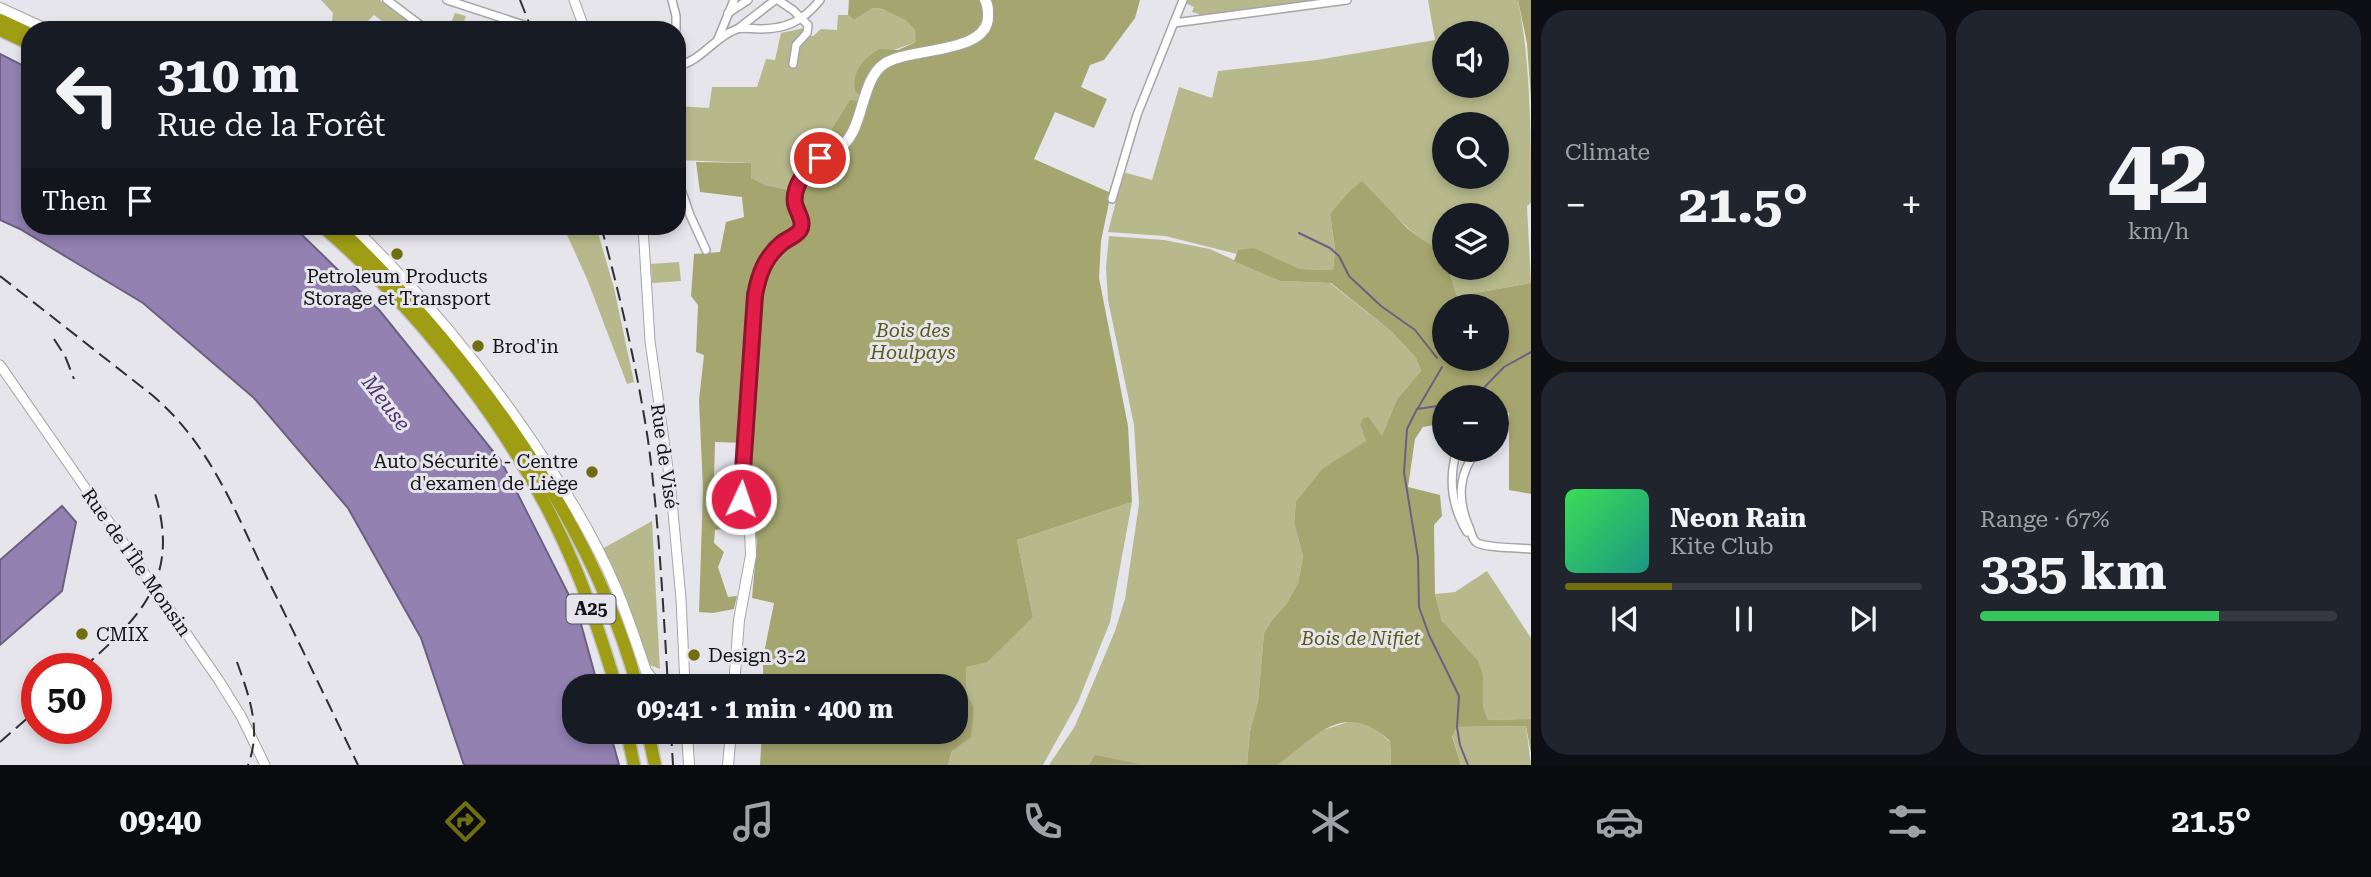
<!DOCTYPE html>
<html lang="en">
<head>
<meta charset="utf-8">
<style>
  body { margin:0; font-family:"Roboto Serif",serif; background:#20242c; color:#f1f3f6; height:100vh; display:flex; flex-direction:column; font-size:26px; white-space:nowrap }
  * { box-sizing:border-box; margin:0 }
  p { font-size:23px; color:#9ea1a6 }
  .icon { flex:none; width:38px; height:38px; fill:none; stroke:currentColor; stroke-width:2; stroke-linecap:round; stroke-linejoin:round }
  .map { position:relative; flex:1; overflow:hidden }
  .panel { display:flex; flex-direction:column; gap:10px; padding:10px; background:#0d0f14; width:840px }
  .panel>* { flex:none }
  .hud { position:absolute; left:21px; top:21px; width:665px; height:214px; border-radius:28px; box-shadow:0 4px 10px #0003; background:#171b24; color:#f1f3f6; overflow:hidden }
  .controls { position:absolute; left:1432px; top:21px; display:grid; gap:14px }
  .controls a { display:grid; place-items:center; width:77px; height:77px; border-radius:50%; background:#171b24; box-shadow:0 4px 10px #0003; font-size:35px }
  .speed { position:absolute; left:21px; top:653px; display:flex; gap:14px; font-size:35px; font-weight:700; text-align:center }
  .speed>* { display:grid; place-content:center; width:91px; height:91px; border-radius:50%; background:#171b24; box-shadow:0 4px 10px #0003; line-height:1 }
  .speed .limit { border:10px solid #d22; background:#fff; color:#111 }
  .pin { position:absolute; display:grid; place-items:center; width:60px; height:60px; color:#fff; margin:-30px; border:4px solid #fff; border-radius:50%; box-shadow:0 2px 7px #0007 }
  .me { position:absolute; width:77px; margin:-38px; rotate:3deg; stroke-linejoin:round; filter:drop-shadow(0 0 5px #0008) }
  .turn { display:flex; align-items:center; gap:24px; height:147px; padding:0 21px; font-size:32px }
  .turn .icon { width:91px; height:91px; stroke-width:2.5 }
  .turn b { display:block; font-size:49px; line-height:60px }
  .then { display:flex; align-items:center; height:66px; padding:0 21px; background:#0003; gap:14px; font-size:26px }
  .big { font-size:52px; font-weight:700; line-height:1.1 }
  .panel .tile { flex:1; display:flex; flex-direction:column; justify-content:center; gap:10px; min-width:0; padding:0 24px; border-radius:28px; background:#20242c }
  .panel .dial { align-items:center; gap:0 }
  .dial b { font-size:91px; line-height:1 }
  .song { display:flex; align-items:center; gap:21px }
  .cover { width:84px; height:84px; border-radius:10px; background:linear-gradient(135deg,hsl(130 70% 55%),hsl(170 70% 35%)) }
  .played { height:7px; border-radius:4px; background:linear-gradient(90deg,#6f6e10 30%,#363941 30%) }
  .keys { display:flex; justify-content:space-around; direction:ltr }
  .heat { display:flex; justify-content:space-between; align-items:center; font-size:38px; direction:ltr }
  .charge { height:10px; border-radius:5px; background:linear-gradient(90deg,#34c759 67%,#363941 0) }
  .panel .tiles { flex:1; display:grid; gap:10px; grid-template-columns:repeat(2,1fr) }
  .trip { position:absolute; left:562px; top:674px; width:406px; height:70px; border-radius:28px; background:#171b24; box-shadow:0 4px 10px #0003; font-weight:700; line-height:70px; text-align:center }
  .tab-bar { display:flex; height:112px; justify-content:space-around; align-items:center; background:#090b0e; color:#9ea1a6 }
  .tab-bar .icon { width:49px; height:49px }
  .tab-bar .selected { color:#6f6e10 }
  .tab-bar b { font-size:32px; color:#f1f3f6 }
  main { display:flex; flex:1; min-height:0 }
  .map>svg:first-child { display:block }
  .green { fill:#b7b98c; fill-rule:evenodd }
  .forest { fill:#a5a66f; fill-rule:evenodd }
  .water { fill:#9281b1; stroke:#6c6082; stroke-width:2 }
  .lines { fill:none; stroke-linecap:round; stroke-linejoin:round }
  .stream { stroke:#6c6082; stroke-width:2 }
  .minor-casing { stroke:#a6a4aa; stroke-width:10 }
  .tertiary-casing { stroke:#a6a4aa; stroke-width:11 }
  .secondary-casing { stroke:#a6a4aa; stroke-width:12 }
  .motorway-casing { stroke:#c2c2c2; stroke-width:15 }
  .minor { stroke:#fff; stroke-width:7 }
  .tertiary { stroke:#fff; stroke-width:9 }
  .secondary { stroke:#fff; stroke-width:10 }
  .motorway { stroke:#9e9d13; stroke-width:12 }
  .rail { stroke:#2f2e31; stroke-width:2; stroke-dasharray:14 7; stroke-linecap:butt }
  .route-casing { stroke:#92132f; stroke-width:18 }
  .route { stroke:#e11d48; stroke-width:12 }
  .poi-dot { fill:#6f6e10; stroke:#e7e5ec; stroke-width:2.5 }
  .labels { text-anchor:middle; stroke-width:6; stroke-linejoin:round; paint-order:stroke }
  .shield { fill:#e7e5ec; stroke:#535256; stroke-width:2 }
  .shield-label { font-size:18px; font-weight:bold; fill:#141316 }
  .poi-label { font-size:19px; fill:#141316; stroke:#e7e5ec; text-anchor:start }
  .park-label { font-size:19px; font-style:italic; fill:#585818; stroke:#e7e5ec }
  .street-label { font-size:19px; fill:#141316; stroke:#e7e5ec }
  .water-label { font-size:21px; font-style:italic; fill:#4d3371; stroke:#e7e5ec }
</style>
</head>
<body>
<main>
<div class="map">
<svg width="1531" height="765" viewBox="0 0 1531 765">
  <rect width="100%" height="100%" fill="#e7e5ec"/>
  <g class="green">
    <polygon points="321,0 380,0 421,30 394,30 374,15 359,30 326,30 332,21 333,13"/>
    <polygon points="1186,0 1325,0 1199,18 1199,14 1192,12 1194,7 1185,3"/>
    <path d="M1428 0H1518C1531 65 1531 136 1531 203L1527 206 1531 283 1457 296 1448 268H1496V215H1444V260C1433 246 1419 238 1406 226 1390 212 1375 197 1362 182L1330 214 1335 249 1333 270 1299 269 1238 250 1237 254 1165 236 1108 232 1116 201 1114 200 1123 172 1152 180 1179 87 1212 98 1218 71 1317 60 1435 40ZM1444 33H1496V86H1444ZM1444 124H1496V177H1444Z"/>
    <path d="M873 8C886 9 909 16 915 30 916 34 916 38 916 42L891 51 858 101H850L841 117 835 139 797 173 789 190 765 185 750 178 751 163 677 160V106L709 108 712 87H757L766 59 775 60 781 33 804 28 808 36H813L821 29 837 30 838 15H848L854 20Z"/>
    <polygon points="455,13 466,16 461,30 448,30"/>
    <polygon points="563,226 596,226 614,288 634,382 627,384 587,279"/>
    <polygon points="1109,236 1164,240 1210,249 1280,281 1330,283 1392,332 1416,358 1421,371 1397,399 1382,437 1369,417 1360,425 1366,441 1356,450 1322,469 1296,501 1294,523 1303,556 1298,583 1287,603 1272,620 1264,633 1258,701 1250,731 1247,765 1049,765 1075,726 1115,631 1125,599 1139,504 1134,425 1108,300 1106,267"/>
    <polygon points="679,262 681,281 652,283 651,264"/>
    <polygon points="1132,502 1110,622 1078,702 1043,765 948,765 952,752 974,708 966,690 965,667 1033,617 1017,540"/>
    <polygon points="652,521 660,669 650,665 602,549"/>
    <polygon points="1487,571 1531,638 1531,719 1488,720 1483,705 1483,675 1442,621 1435,594 1455,592"/>
    <polygon points="1354,720 1376,729 1390,742 1391,765 1278,765 1314,733"/>
    <polygon points="1526,726 1531,765 1461,765 1452,735 1457,727"/>
  </g>
  <g class="forest">
    <path d="M849 0H1140L1135 18 1104 60 1090 65 1081 87 1107 99 1094 128 1055 112 1034 159 1111 193 1101 241 1099 278 1128 426 1132 502 1017 540 1033 617 987 662 966 667V690L974 708 971 737 952 751 948 765H760L762 732H956V686H763V658L774 603 752 598 757 541 744 497 747 443 715 442 714 481 725 483 728 495 724 504 734 527 715 530 714 543 724 552 718 567 728 597 737 596 734 609 713 613 699 612 703 490 699 400 704 355 696 352 698 305 691 296 694 254 720 252 726 222 744 217 742 197 700 192 696 162 751 163V178L765 185 789 190C802 161 813 160 835 140L830 138 829 134 850 100 858 101 860 95 855 91C852 71 863 59 879 49L898 50 916 42 915 30 906 20 882 9 873 8 854 20 848 15Z"/>
    <polygon points="1518,0 1531,0 1531,100 1527,43"/>
    <path d="M1362 181 1407 228 1434 248 1444 260V268H1448L1457 296 1531 283V494L1509 490V412L1496 424V397H1444V423L1423 427 1415 439 1408 487 1440 495 1442 516 1434 525 1435 594 1442 621 1478 661 1483 675V705L1488 720 1531 719V753L1526 726 1457 727 1452 736 1461 765H1391L1390 741C1344 699 1316 736 1278 765H1247L1250 731 1258 701 1264 633 1272 620 1287 603 1298 583 1303 556 1294 523 1296 501 1322 469 1366 441 1360 425 1363 418 1369 417 1382 436 1397 399 1421 371 1416 358 1392 332 1331 283 1280 281 1234 261 1238 250 1254 248 1299 269 1333 270 1335 249 1330 214 1350 191ZM1496 306V359H1444V306Z"/>
    <polygon points="1095,755 1139,764 1089,765"/>
  </g>
  <g class="water">
    <polygon points="0,54 30,69 30,226 293,226 380,311 501,461 578,613 598,686 574,686 574,732 610,732 619,765 464,765 421,638 348,508 254,398 143,303 20,229 0,220"/>
    <polygon points="62,506 76,522 62,591 0,645 0,560"/>
  </g>
  <g class="lines">
    <g class="stream">
      <polyline points="1299,233 1330,248 1339,256 1349,276 1381,306 1415,330 1437,358"/>
      <polyline points="1475,397 1504,367 1531,352"/>
      <polyline points="1444,405 1417,409 1407,429 1404,472 1418,558 1419,607 1429,635 1459,696 1457,727 1460,745 1468,765"/>
      <polyline points="1418,408 1442,367"/>
    </g>
    <g class="minor-casing">
      <g id="minor">
        <polyline points="387,0 427,30"/>
        <polyline points="447,0 530,27 555,30"/>
        <polyline points="672,0 676,16 676,30"/>
        <polyline points="778,0 793,10 808,25 807,33 796,45 793,64"/>
        <polyline points="728,13 748,0"/>
        <polyline points="1174,23 1347,0"/>
        <polyline points="739,28 775,0"/>
        <polyline points="557,30 603,26 614,30"/>
        <polyline points="718,39 734,0"/>
        <path d="M677 66C702 61 714 37 737 29 743 27 752 29 759 29 786 29 802 22 820 0"/>
        <polyline points="677,178 690,215 706,250"/>
        <polyline points="1112,199 1137,115 1183,0"/>
        <path d="M1457 450C1448 479 1451 505 1467 532"/>
        <path d="M1478 450C1458 472 1457 500 1469 527 1471 531 1472 539 1476 542 1483 548 1521 548 1531 549"/>
      </g>
    </g>
    <g class="tertiary-casing">
      <g id="tertiary">
        <polyline points="574,0 585,30"/>
        <polyline points="643,226 650,341 671,490 681,599 685,685"/>
        <polyline points="0,365 218,679 241,716 265,765"/>
      </g>
    </g>
    <g class="secondary-casing">
      <g id="secondary">
        <polyline points="0,8 48,30"/>
        <path d="M352 226C420 292 477 360 530 438 562 485 593 534 615 586 627 613 636 642 646 671L654 681 661 686"/>
        <polyline points="681,686 685,686"/>
        <path d="M734 686 739 620 751 555 750 531 741 499 755 295C759 275 764 258 781 244 786 240 794 237 798 232 806 223 791 203 797 186 808 160 827 161 844 144 864 125 861 80 884 64 907 47 990 55 988 15 988 9 988 5 985 0"/>
        <polyline points="687,732 689,765"/>
        <polyline points="728,765 731,732"/>
      </g>
    </g>
    <g class="motorway-casing">
      <g id="motorway">
        <polyline points="0,20 30,34"/>
        <polyline points="0,30 30,44"/>
        <path d="M322 226C426 316 524 443 576 570 592 608 604 647 616 686"/>
        <path d="M337 226C463 347 591 514 637 686"/>
        <polyline points="627,732 634,765"/>
        <polyline points="648,732 655,765"/>
      </g>
    </g>
    <use href="#minor" class="minor"/>
    <use href="#tertiary" class="tertiary"/>
    <use href="#secondary" class="secondary"/>
    <use href="#motorway" class="motorway"/>
    <g class="rail">
      <polyline points="520,0 532,30"/>
      <path d="M601 226C620 296 637 368 648 440 659 522 663 604 668 686"/>
      <path d="M0 276 152 395C210 444 235 511 267 578 298 640 328 703 358 765"/>
      <polyline points="54,339 65,356 74,379"/>
      <path d="M237 662C249 696 262 729 248 765"/>
      <path d="M83 668C144 614 181 576 154 490"/>
      <polyline points="671,732 673,765"/>
      <polyline points="0,742 37,710"/>
    </g>
  </g>
  <g class="lines">
    <g class="route-casing">
      <path id="route" d="M741 499 755 295C759 274 765 257 782 243 787 239 796 236 800 230 805 222 797 212 795 204 792 186 807 168 820 158"/>
    </g>
    <use href="#route" class="route"/>
  </g>
  <g class="poi-dot">
    <circle cx="397" cy="254" r="7"/>
    <circle cx="478" cy="346" r="7"/>
    <circle cx="592" cy="472" r="7"/>
    <circle cx="82" cy="634" r="7"/>
    <circle cx="694" cy="655" r="7"/>
  </g>
  <g class="labels">
    <rect class="shield" x="566.5" y="594.5" width="49" height="29" rx="5"/>
    <g class="shield-label">
      <text x="591" y="615">A25</text>
    </g>
    <g class="poi-label">
      <text x="397" y="283" text-anchor="middle">Petroleum Products<tspan x="397" dy="22">Storage et Transport</tspan></text>
      <text x="492" y="353">Brod'in</text>
      <text x="578" y="468" text-anchor="end">Auto Sécurité - Centre<tspan x="578" dy="22">d'examen de Liège</tspan></text>
      <text x="96" y="641">CMIX</text>
      <text x="708" y="662">Design 3-2</text>
    </g>
    <g class="park-label">
      <text x="913" y="337">Bois des<tspan x="913" dy="22">Houlpays</tspan></text>
      <text x="1361" y="645">Bois de Nifiet</text>
    </g>
    <g class="street-label">
      <text transform="translate(665 456) rotate(82)" y="7">Rue de Visé</text>
      <text transform="translate(137 562) rotate(55)" y="7">Rue de l'Île Monsin</text>
    </g>
    <g class="water-label">
      <text transform="translate(386 403) rotate(52)" y="7">Meuse</text>
    </g>
  </g>
</svg>
<div class="controls">
<a><svg class="icon" aria-label="sound" viewBox="0 0 24 24"><path d="M4 9h4l5-4v14l-5-4H4zM17 9q2 3 0 6"/></svg></a>
<a><svg class="icon" aria-label="search" viewBox="0 0 24 24"><circle cx="10" cy="10" r="6"/><path d="M15 15l6 6"/></svg></a>
<a><svg class="icon" aria-label="layers" viewBox="0 0 24 24"><path d="M12 4l9 5-9 5-9-5zM3 14l9 5 9-5"/></svg></a>
<a>+</a>
<a>−</a>
</div>
<div class="speed"><div class="limit">50</div></div>
<div class="pin" style="left:820px;top:158px;background:#d93025"><svg class="icon" aria-label="arrive" viewBox="0 0 24 24"><path d="M6 21V4h12l-3 4 3 4H6"/></svg></div>
<svg class="me" style="left:741px;top:499px" viewBox="-20 -20 40 40"><circle r="17" fill="#e11d48" stroke="#fff" stroke-width="3"/><path d="M0-11L8 9 0 5-8 9z" fill="#fff"/></svg>
<div class="trip">09:41 · 1 min · 400 m</div>
<div class="hud">
<div class="turn"><svg class="icon" aria-label="left" viewBox="0 0 24 24"><path d="M17 20v-9H6M10 6l-5 5 5 5"/></svg><div><b>310 m</b>Rue de la Forêt</div></div>
<div class="then">Then<svg class="icon" aria-label="arrive" viewBox="0 0 24 24"><path d="M6 21V4h12l-3 4 3 4H6"/></svg></div>
</div>
</div>
<section class="panel">
<div class="tiles">
<div class="tile"><p>Climate</p>
<div class="heat"><a>−</a><b class="big">21.5°</b><a>+</a></div>
</div>
<div class="tile dial"><b>42</b><p>km/h</p></div>
<div class="tile">
<div class="song"><i class="cover"></i><div><b>Neon Rain</b><p>Kite Club</p></div></div>
<div class="played"></div>
<div class="keys"><svg class="icon" aria-label="previous" viewBox="0 0 24 24"><path d="M18 5L8 12l10 7zM5 5v14"/></svg><svg class="icon" aria-label="pause" viewBox="0 0 24 24"><path d="M8 5v14M16 5v14"/></svg><svg class="icon" aria-label="next" viewBox="0 0 24 24"><path d="M6 5l10 7-10 7zM19 5v14"/></svg></div>
</div>
<div class="tile"><p>Range · 67%</p><b class="big">335 km</b><div class="charge"></div></div>
</div>
</section>
</main>
<nav class="tab-bar">
<b>09:40</b>
<svg class="icon selected" aria-label="directions" viewBox="0 0 24 24"><path d="M12 3l9 9-9 9-9-9zM9 14v-3h6M13 9l2 2-2 2"/></svg>
<svg class="icon" aria-label="music" viewBox="0 0 24 24"><path d="M9 18V5l10-2v13"/><circle cx="6" cy="18" r="3"/><circle cx="16" cy="16" r="3"/></svg>
<svg class="icon" aria-label="phone" viewBox="0 0 24 24"><path d="M5 4h4l2 5-3 2q2 4 5 5l2-3 5 2v4C11 20 4 13 5 4z"/></svg>
<svg class="icon" aria-label="climate" viewBox="0 0 24 24"><path d="M12 3v18M4 7l16 10M4 17L20 7"/></svg>
<svg class="icon" aria-label="car" viewBox="0 0 24 24"><path d="M5 17H2v-5l4-1 3-4h7l3 4 3 1v5h-3M9 17h6M6 11h13"/><circle cx="7" cy="17" r="2"/><circle cx="17" cy="17" r="2"/></svg>
<svg class="icon" aria-label="filters" viewBox="0 0 24 24"><path d="M4 7h16M4 17h16"/><circle cx="9" cy="7" r="2"/><circle cx="15" cy="17" r="2"/></svg>
<b>21.5°</b>
</nav>
</body>
</html>
